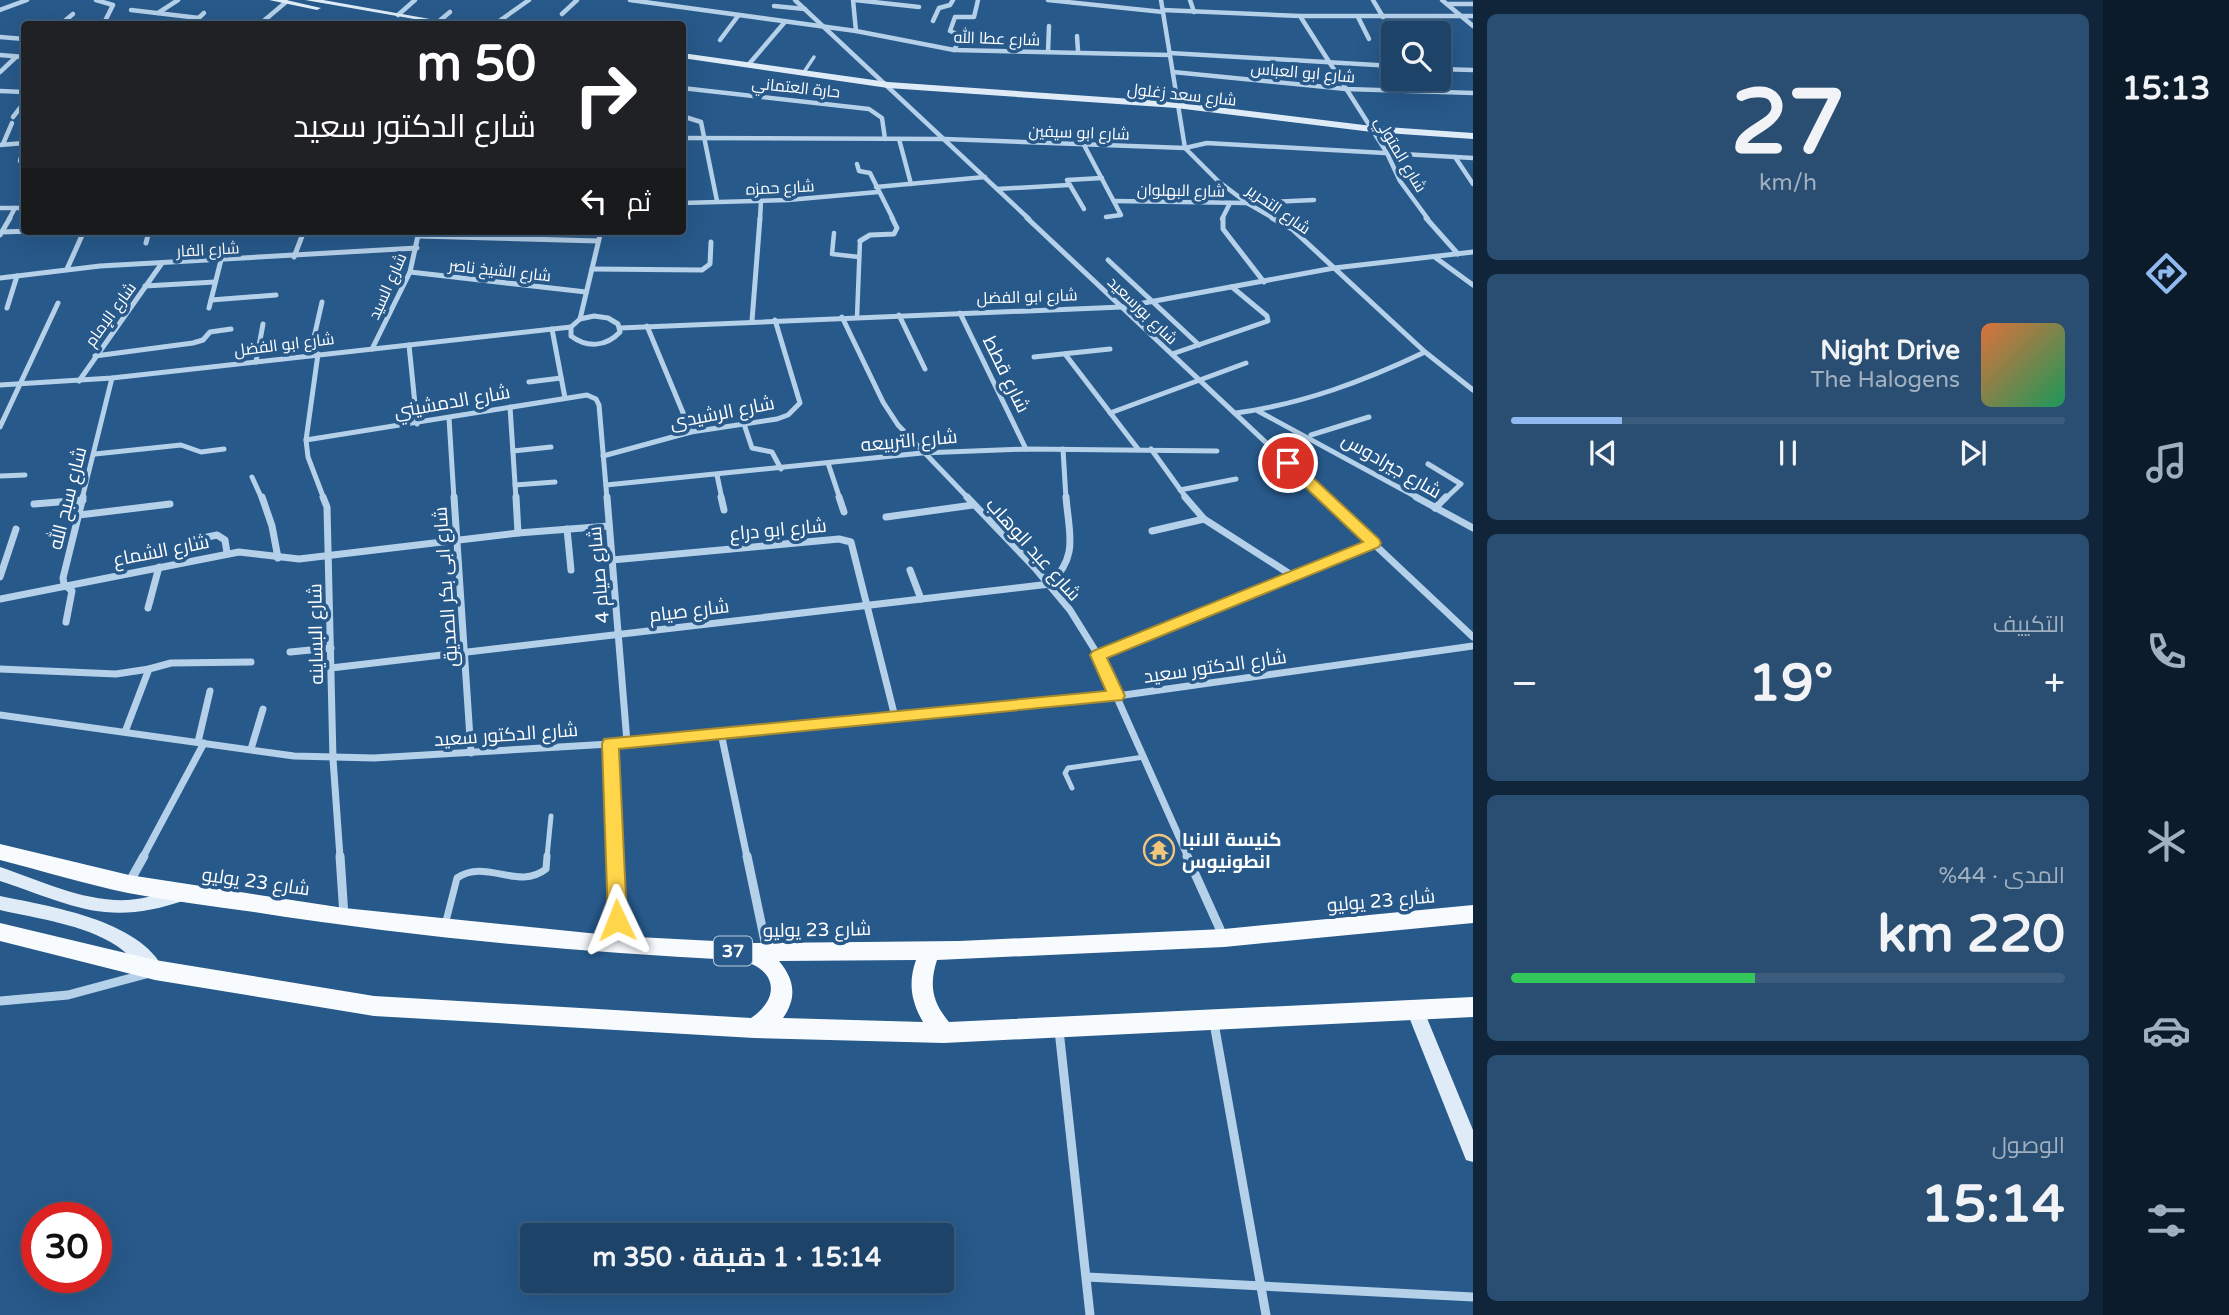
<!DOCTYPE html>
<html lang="ar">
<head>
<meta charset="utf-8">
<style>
  body { margin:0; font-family:"Varela Round",Cairo,sans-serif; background:#2a4e71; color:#f1f3f6; direction:rtl; height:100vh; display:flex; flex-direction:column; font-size:26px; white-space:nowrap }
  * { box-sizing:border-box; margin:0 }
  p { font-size:23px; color:#a0b0c0 }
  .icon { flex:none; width:38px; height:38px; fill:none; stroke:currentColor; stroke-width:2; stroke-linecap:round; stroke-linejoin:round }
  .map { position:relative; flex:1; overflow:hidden; direction:ltr }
  .panel { display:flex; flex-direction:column; gap:14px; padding:14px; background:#102539; width:630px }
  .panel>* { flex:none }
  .banner { position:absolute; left:21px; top:21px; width:665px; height:214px; border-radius:7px; box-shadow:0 7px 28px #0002,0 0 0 2px #3b5c7c; direction:rtl; background:#202124; color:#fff; overflow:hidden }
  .tools { position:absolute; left:1381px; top:21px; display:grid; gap:14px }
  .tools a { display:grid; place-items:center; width:70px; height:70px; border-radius:7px; background:#1d4368; box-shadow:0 7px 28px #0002,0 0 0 2px #3b5c7c; font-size:35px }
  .speed { position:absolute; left:21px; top:1202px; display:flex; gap:14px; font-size:35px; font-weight:700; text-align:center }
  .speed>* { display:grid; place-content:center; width:91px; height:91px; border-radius:50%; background:#1d4368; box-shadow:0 7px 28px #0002,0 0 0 2px #3b5c7c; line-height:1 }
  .speed .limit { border:10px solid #d22; background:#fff; color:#111 }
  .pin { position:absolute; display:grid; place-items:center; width:60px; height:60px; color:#fff; margin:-30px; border:4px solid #fff; border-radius:50%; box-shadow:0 2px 7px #0007 }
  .me { position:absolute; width:77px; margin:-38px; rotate:358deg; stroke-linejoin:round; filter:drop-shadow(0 0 5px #0008) }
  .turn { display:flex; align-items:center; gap:24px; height:147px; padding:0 35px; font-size:32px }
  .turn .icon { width:91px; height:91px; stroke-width:2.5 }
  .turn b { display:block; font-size:49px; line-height:60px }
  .then { display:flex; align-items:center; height:66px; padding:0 35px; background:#0003; gap:14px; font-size:26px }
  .big { font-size:52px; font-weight:700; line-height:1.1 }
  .panel .tile { flex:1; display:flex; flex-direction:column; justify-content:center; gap:10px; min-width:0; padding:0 24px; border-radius:10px; background:#2a4e71 }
  .panel .dial { align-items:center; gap:0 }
  .dial b { font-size:91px; line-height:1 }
  .song { display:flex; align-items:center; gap:21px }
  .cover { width:84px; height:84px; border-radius:10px; background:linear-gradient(135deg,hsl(20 70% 55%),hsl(150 70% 35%)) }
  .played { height:7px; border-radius:4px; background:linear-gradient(90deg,#90b9f0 20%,#3b5c7c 20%) }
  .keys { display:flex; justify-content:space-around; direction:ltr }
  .heat { display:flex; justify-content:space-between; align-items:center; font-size:38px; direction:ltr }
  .charge { height:10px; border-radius:5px; background:linear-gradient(90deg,#34c759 44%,#3b5c7c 0) }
  .trip { position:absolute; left:520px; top:1223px; width:434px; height:70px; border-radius:7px; background:#1d4368; box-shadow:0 7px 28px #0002,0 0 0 2px #3b5c7c; font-weight:700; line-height:70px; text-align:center; direction:rtl }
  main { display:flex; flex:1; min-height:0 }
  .dock { display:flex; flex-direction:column; width:126px; justify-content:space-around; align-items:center; background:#0c1b2a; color:#a0b0c0 }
  .dock .icon { width:49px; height:49px }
  .dock .selected { color:#90b9f0 }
  .dock b { font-size:32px; color:#f1f3f6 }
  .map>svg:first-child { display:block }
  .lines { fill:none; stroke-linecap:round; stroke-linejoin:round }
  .lane-far3 { stroke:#b5d0e9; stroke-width:3.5 }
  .lane-far2 { stroke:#b5d0e9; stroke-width:4.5 }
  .lane-far1 { stroke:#b5d0e9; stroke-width:5 }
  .lane { stroke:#b5d0e9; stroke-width:7 }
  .street-far3 { stroke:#b5d0e9; stroke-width:4.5 }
  .street-far2 { stroke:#b5d0e9; stroke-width:5 }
  .street-far1 { stroke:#b5d0e9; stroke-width:7 }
  .street { stroke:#b5d0e9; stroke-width:9 }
  .secondary { fill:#dfecf8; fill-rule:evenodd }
  .primary { fill:#f8fbfe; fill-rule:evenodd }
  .route { fill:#ffd54a; stroke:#a68a30; stroke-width:2 }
  .labels { text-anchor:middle; stroke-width:7; stroke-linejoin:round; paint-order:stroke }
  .far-street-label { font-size:16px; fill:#fff; stroke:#27598a }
  .shield { fill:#27598a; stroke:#becddc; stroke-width:2 }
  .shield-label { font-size:18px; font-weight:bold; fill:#fff }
  .street-label { font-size:19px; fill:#fff; stroke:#27598a }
  .poi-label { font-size:19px; font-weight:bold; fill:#fff; stroke:#27598a; text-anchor:start }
</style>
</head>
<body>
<main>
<nav class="dock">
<b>15:13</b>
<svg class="icon selected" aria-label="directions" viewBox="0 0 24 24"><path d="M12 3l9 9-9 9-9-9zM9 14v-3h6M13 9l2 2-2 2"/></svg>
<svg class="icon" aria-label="music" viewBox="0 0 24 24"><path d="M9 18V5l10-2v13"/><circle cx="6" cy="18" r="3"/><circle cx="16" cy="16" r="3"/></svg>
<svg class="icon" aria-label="phone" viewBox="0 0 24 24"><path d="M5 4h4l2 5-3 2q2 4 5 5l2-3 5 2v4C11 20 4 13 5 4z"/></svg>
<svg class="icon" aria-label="climate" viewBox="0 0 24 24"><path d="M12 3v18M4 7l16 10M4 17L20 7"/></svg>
<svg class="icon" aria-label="car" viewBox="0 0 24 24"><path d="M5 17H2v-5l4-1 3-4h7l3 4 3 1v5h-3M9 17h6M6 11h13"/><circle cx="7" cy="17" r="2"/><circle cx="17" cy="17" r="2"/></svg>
<svg class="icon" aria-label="filters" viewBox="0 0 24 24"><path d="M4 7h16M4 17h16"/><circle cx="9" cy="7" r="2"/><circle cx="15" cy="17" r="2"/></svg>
</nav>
<section class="panel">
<div class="tile dial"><b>27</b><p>km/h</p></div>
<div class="tile">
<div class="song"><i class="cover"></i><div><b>Night Drive</b><p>The Halogens</p></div></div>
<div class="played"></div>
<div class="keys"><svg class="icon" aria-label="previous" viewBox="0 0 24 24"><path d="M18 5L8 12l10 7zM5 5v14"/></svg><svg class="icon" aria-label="pause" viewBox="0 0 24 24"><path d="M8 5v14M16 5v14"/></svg><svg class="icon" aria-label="next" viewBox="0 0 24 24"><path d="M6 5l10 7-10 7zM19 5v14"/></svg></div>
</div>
<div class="tile"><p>التكييف</p>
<div class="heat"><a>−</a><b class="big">19°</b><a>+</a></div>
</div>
<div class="tile"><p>المدى · 44%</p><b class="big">220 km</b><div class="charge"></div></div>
<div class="tile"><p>الوصول</p><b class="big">15:14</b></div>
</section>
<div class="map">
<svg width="1473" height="1315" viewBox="0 0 1473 1315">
  <rect width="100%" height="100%" fill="#27598a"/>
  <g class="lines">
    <polyline class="lane-far3" points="804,72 814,57"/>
    <g class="lane-far2">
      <polyline points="834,233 832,254 859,257"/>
      <polyline points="857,317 860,241"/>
    </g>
    <g class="lane-far1">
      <polyline points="1072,788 1065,773 1068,768 1144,757"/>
      <polyline points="547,857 551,816"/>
    </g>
    <path class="lane" d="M445 925 457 878C486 858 518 891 546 869L547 856"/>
    <g class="street-far3">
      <polyline points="96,0 113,5 105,21 108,24"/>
      <polyline points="630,0 856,31 954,50 1170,55"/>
      <polyline points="795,0 1029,219"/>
      <polyline points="853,0 856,31"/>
      <polyline points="855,0 919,7"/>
      <polyline points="1048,0 1163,12"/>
      <polyline points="1161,0 1185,148 1218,181 1247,203 1275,219"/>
      <polyline points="1190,0 1194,12"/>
      <polyline points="1373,0 1383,17"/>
      <polyline points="1442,0 1473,26"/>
      <polyline points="1447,4 1473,4"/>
      <polyline points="774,6 805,9"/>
      <polyline points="0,10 27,0"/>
      <polyline points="131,10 199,18"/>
      <polyline points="1163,10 1300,16 1473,16"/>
      <polyline points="158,13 178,0"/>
      <polyline points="562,14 577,0"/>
      <polyline points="398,15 415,0"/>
      <polyline points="1300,16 1387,153 1400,181 1428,219"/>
      <polyline points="1358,17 1369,39"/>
      <polyline points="933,21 939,8 950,5 953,0"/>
      <polyline points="438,22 450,12"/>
      <polyline points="61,24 73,14"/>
      <polyline points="192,24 204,13"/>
      <polyline points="260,24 286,2"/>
      <polyline points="495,24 529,0"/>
      <polyline points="1077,36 1078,51"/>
      <polyline points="0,37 24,39"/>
      <polyline points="720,40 738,16"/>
      <polyline points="954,50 962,36 950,31 955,17 974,17 978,0"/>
      <polyline points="1048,52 1049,26"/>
      <polyline points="1170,53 1393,66"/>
      <polyline points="0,55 24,57"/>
      <polyline points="749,64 784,23"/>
      <polyline points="1438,69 1473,70"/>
      <polyline points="0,72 16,57"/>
      <polyline points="1173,72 1346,89 1473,93"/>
      <polyline points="682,88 869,109 882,118 885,139"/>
      <polyline points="0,91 24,92"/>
      <polyline points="682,116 701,122 717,201"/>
      <polyline points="13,117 24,103"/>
      <polyline points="682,138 945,139 1185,148 1207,143 1473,158"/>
      <polyline points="899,139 911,184"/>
      <polyline points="3,144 12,123"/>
      <polyline points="0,145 24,143"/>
      <polyline points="1084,145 1121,215 1106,217"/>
      <polyline points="1455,157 1473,184"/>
      <polyline points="20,161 24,146"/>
      <polyline points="857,164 859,171 870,173 893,219"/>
      <polyline points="876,187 985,177"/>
      <polyline points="997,189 1069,185"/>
      <polyline points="1114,201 1247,203 1314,200"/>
      <polyline points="682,203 788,200 878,192"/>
      <polyline points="0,208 24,208"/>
      <polyline points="1084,209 1067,180 1102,178"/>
      <polyline points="9,219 15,208"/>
      <polyline points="760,219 761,201"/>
      <polyline points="1222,219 1230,203"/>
    </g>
    <g class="street-far2">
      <polyline points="1027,218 1326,499"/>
      <polyline points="1223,218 1223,229 1264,282"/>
      <polyline points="1272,218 1292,229 1425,352 1473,390"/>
      <polyline points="1426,218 1458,254"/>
      <polyline points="2,232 31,231"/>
      <polyline points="254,234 255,231"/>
      <polyline points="0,235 10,218"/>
      <polyline points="419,236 598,241"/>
      <polyline points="860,241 870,235 894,234 897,228 892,218"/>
      <polyline points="146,243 149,231"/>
      <polyline points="294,257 304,231"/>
      <polyline points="1436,258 1473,285"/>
      <polyline points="1108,260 1199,345"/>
      <polyline points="67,269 84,231"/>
      <polyline points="592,269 702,270 710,264 711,242"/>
      <polyline points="410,272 586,292"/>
      <polyline points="0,278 100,266 417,248"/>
      <polyline points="145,286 215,282"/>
      <polyline points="211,300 276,295"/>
      <polyline points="7,308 17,276"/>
      <polyline points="209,308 221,260"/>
      <polyline points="960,313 1026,449"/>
      <polyline points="899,315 925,369"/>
      <path d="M594 316 608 318 618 324 620 332C606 347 587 348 571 336V327L580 319Z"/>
      <polyline points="842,317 883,402 898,425 969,499"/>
      <polyline points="580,319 601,231"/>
      <polyline points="752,321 760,218"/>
      <polyline points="647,326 691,432"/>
      <polyline points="620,328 1122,307 1334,268 1473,252"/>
      <polyline points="552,329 565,398"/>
      <polyline points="409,345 417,424"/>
      <polyline points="372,349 410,272 419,231"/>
      <polyline points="318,354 306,440 308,457 324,499"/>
      <polyline points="1065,354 1138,449"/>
      <polyline points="1172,354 1268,321 1267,316 1232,287"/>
      <polyline points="310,355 322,302"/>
      <polyline points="95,356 193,343 203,340 210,332 231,329"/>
      <polyline points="1034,357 1110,349"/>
      <polyline points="256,362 263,324"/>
      <polyline points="79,381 162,263"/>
      <polyline points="529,382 561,378"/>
      <polyline points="0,385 112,378 571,327"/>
      <polyline points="510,407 516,499"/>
      <polyline points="1258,411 1420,499"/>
      <polyline points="416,412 444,407"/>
      <polyline points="1110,413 1246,363"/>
      <path d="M1236 413C1303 404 1364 381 1425 352"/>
      <polyline points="449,418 454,499"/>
      <polyline points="744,424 752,448 772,452 781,469"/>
      <polyline points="0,427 58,303"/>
      <polyline points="1311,435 1369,417"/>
      <polyline points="306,440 587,395 596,399 599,405 607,499"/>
      <polyline points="1063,449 1066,499"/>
      <polyline points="1151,449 1187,499"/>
      <polyline points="513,451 551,447"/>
      <polyline points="95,454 181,445 201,452 224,449"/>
      <polyline points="603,456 691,432 777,419 788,415 800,403 775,320"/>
      <polyline points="828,463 840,499"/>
      <polyline points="1428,464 1461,484 1445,499"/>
      <polyline points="717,475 722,499"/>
      <polyline points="0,476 25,475"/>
      <polyline points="252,477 262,499"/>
      <polyline points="515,485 555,482"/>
      <polyline points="606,485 922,453 1026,449 1217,451"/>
      <polyline points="1180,490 1236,479"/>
      <polyline points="82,499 112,378"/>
    </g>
    <g class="street-far1">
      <polyline points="262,497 272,526 278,558"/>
      <polyline points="323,497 327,507 333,759 340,857"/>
      <polyline points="454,497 471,753"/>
      <polyline points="516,497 518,533"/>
      <polyline points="607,497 627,742"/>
      <polyline points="721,497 724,510"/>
      <polyline points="839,497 844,512"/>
      <polyline points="967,497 1035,568 1070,610 1098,655 1188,857"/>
      <polyline points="1185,497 1204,519 1293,576"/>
      <polyline points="1324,497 1473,637"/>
      <polyline points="1416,497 1473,528"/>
      <polyline points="34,504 83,500"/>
      <polyline points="1435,508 1446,497"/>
      <polyline points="79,515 170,504"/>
      <polyline points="886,517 973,505"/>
      <polyline points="567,529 571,570"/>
      <polyline points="1152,531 1204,519"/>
      <polyline points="188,541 217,535 225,540 227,553"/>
      <polyline points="612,560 839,539 851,542 895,717"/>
      <polyline points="910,570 921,599"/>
      <polyline points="0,577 16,529"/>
      <polyline points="0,599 239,552 299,559 518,533 609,526"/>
      <polyline points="148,608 159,567"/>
      <polyline points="66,622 72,591 64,584 63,578 83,497"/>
      <polyline points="290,652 331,648"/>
      <polyline points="1098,655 1374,543"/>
      <path d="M331 668 1050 584C1079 555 1069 535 1066 497"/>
      <polyline points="0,669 116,674 149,669"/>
      <polyline points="0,715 294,756 374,758 610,744 1117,696 1473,646"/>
      <polyline points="125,732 149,669 171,663 251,662"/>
      <polyline points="721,733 747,857"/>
      <polyline points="198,742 210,691"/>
      <polyline points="610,744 615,857"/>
      <polyline points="251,749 263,709"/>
      <polyline points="143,857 204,743"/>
    </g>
    <g class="street">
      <polyline points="340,856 344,916"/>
      <polyline points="614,856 618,945"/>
      <polyline points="747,856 767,951"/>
      <polyline points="1187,856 1224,938"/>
      <polyline points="130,881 144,856"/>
      <polyline points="0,1001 68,995 146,974"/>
      <polyline points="1214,1023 1266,1315"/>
      <polyline points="1059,1030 1090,1315"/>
      <polyline points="1087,1277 1473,1297"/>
    </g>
    <g class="secondary">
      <polygon points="269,0 286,0 321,8 317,10"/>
      <polygon points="305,0 323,0 458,24 443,24"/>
      <polygon points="682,53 888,82 1176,102 1372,126 1473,133 1473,139 1372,132 1176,108 888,88 682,58"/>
      <path d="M0 867C41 881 84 902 128 900 147 899 164 892 182 887L188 889 190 894 188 899C108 928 75 906 0 881Z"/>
      <path d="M0 896C48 906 141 920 164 970L161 975 155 978C141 972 130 954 117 946 83 924 39 919 0 910Z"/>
      <polygon points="1416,1004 1422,1006 1473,1130 1473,1162 1466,1160 1407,1012 1410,1006"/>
    </g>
    <path class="primary" d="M0 844 129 875 344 908 618 936 753 943 959 941 1224 929 1473 905V923L1224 947 937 960C929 985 932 1002 949 1022L1473 997V1017L944 1043 754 1038 374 1016 155 980 0 941V923L155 960 374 996 751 1018C787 993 770 962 733 960 573 952 413 937 254 912 212 906 170 901 128 893 85 884 43 871 0 860ZM916 960C908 983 911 1001 923 1022L783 1018C797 998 795 980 779 961Z"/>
  </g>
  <polygon class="route" points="1288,458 1293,459 1379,539 1381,543 1379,547 1107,658 1125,696 1122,700 619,749 627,920 624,926 617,928 611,926 608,920 602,744 604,739 1106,691 1090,655 1093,651 1363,542 1283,466 1281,463"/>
  <defs>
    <g id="temple-ring" transform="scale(1.575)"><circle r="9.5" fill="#27598a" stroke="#f2c77b" stroke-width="1.5"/><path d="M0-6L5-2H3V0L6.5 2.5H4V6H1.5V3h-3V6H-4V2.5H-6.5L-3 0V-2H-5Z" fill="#f2c77b"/></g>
  </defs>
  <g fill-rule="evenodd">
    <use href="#temple-ring" x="1159" y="850"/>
  </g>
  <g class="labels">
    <g class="far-street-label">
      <text transform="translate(997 38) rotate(2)" y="6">شارع عطا الله</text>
      <text transform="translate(1303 72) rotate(5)" y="6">شارع ابو العباس</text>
      <text transform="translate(796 87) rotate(6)" y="6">حارة العتماني</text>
      <text transform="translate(1182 94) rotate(6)" y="6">شارع سعد زغلول</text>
      <text transform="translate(1079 132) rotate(2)" y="6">شارع ابو سيفين</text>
      <text transform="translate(1401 154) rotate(59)" y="6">شارع المتولي</text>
      <text transform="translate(780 187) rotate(-3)" y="6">شارع حمزه</text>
      <text transform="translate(1181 190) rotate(1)" y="6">شارع البهلوان</text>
      <text transform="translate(1279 209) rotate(35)" y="6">شارع التحرير</text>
      <text transform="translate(208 249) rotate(-3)" y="6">شارع الفار</text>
      <text transform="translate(500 270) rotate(6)" y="6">شارع الشيخ ناصر</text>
      <text transform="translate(387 286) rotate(-66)" y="6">شارع السيد</text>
      <text transform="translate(1027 296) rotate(-2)" y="6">شارع ابو الفضل</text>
      <text transform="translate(1143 310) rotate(44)" y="6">شارع بورسعيد</text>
      <text transform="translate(110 314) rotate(-54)" y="6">شارع الإمام</text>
      <text transform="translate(284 344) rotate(-7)" y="6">شارع ابو الفضل</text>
    </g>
    <rect class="shield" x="714" y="936.5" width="38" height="29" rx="5"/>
    <g class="shield-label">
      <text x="733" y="957">37</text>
    </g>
    <g class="street-label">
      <text transform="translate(1007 374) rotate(64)" y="7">شارع قطط</text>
      <text transform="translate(452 401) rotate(-10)" y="7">شارع الدمشيني</text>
      <text transform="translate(722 412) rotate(-11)" y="7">شارع الرشيدى</text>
      <text transform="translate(909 440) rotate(-5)" y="7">شارع التربيعه</text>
      <text transform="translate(1392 465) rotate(30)" y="7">شارع جيرادوس</text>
      <text transform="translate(67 498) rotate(-76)" y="7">شارع سبح الله</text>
      <text transform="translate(778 529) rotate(-5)" y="7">شارع ابو دراع</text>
      <text transform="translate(1034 549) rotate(48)" y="7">شارع عبد الوهاب</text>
      <text transform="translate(161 550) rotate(-11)" y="7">شارع الشماع</text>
      <text transform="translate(598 575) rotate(-95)" y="7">شارع صيام 4</text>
      <text transform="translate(445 587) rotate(-94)" y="7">شارع ابى بكر الصديق</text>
      <text transform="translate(689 610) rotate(-7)" y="7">شارع صيام</text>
      <text transform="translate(315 634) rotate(-91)" y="7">شارع البساينه</text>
      <text transform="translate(1215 666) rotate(-8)" y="7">شارع الدكتور سعيد</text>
      <text transform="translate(506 734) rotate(-4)" y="7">شارع الدكتور سعيد</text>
      <text transform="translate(256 881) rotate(8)" y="7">شارع 23 يوليو</text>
      <text transform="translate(1381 900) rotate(-5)" y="7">شارع 23 يوليو</text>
      <text transform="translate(817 929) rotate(-1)" y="7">شارع 23 يوليو</text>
    </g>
    <g class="poi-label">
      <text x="1182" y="846">كنيسة الانبا<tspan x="1182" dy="22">انطونيوس</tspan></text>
    </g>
  </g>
</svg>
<div class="tools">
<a><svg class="icon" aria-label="search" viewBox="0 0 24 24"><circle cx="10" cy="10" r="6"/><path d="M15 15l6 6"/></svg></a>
</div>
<div class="speed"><div class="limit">30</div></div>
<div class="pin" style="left:1288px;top:463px;background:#d93025"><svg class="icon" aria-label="arrive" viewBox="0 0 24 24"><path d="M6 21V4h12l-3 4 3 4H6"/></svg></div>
<svg class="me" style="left:617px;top:920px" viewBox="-20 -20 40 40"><path d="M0-17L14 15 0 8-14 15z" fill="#ffd54a" stroke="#fff" stroke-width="4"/></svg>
<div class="trip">15:14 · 1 دقيقة · 350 m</div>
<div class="banner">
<div class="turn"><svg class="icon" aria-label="right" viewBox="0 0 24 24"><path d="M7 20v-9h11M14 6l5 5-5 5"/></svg><div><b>50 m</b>شارع الدكتور سعيد</div></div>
<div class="then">ثم<svg class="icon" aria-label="left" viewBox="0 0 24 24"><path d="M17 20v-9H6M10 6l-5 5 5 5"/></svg></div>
</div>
</div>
</main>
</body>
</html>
